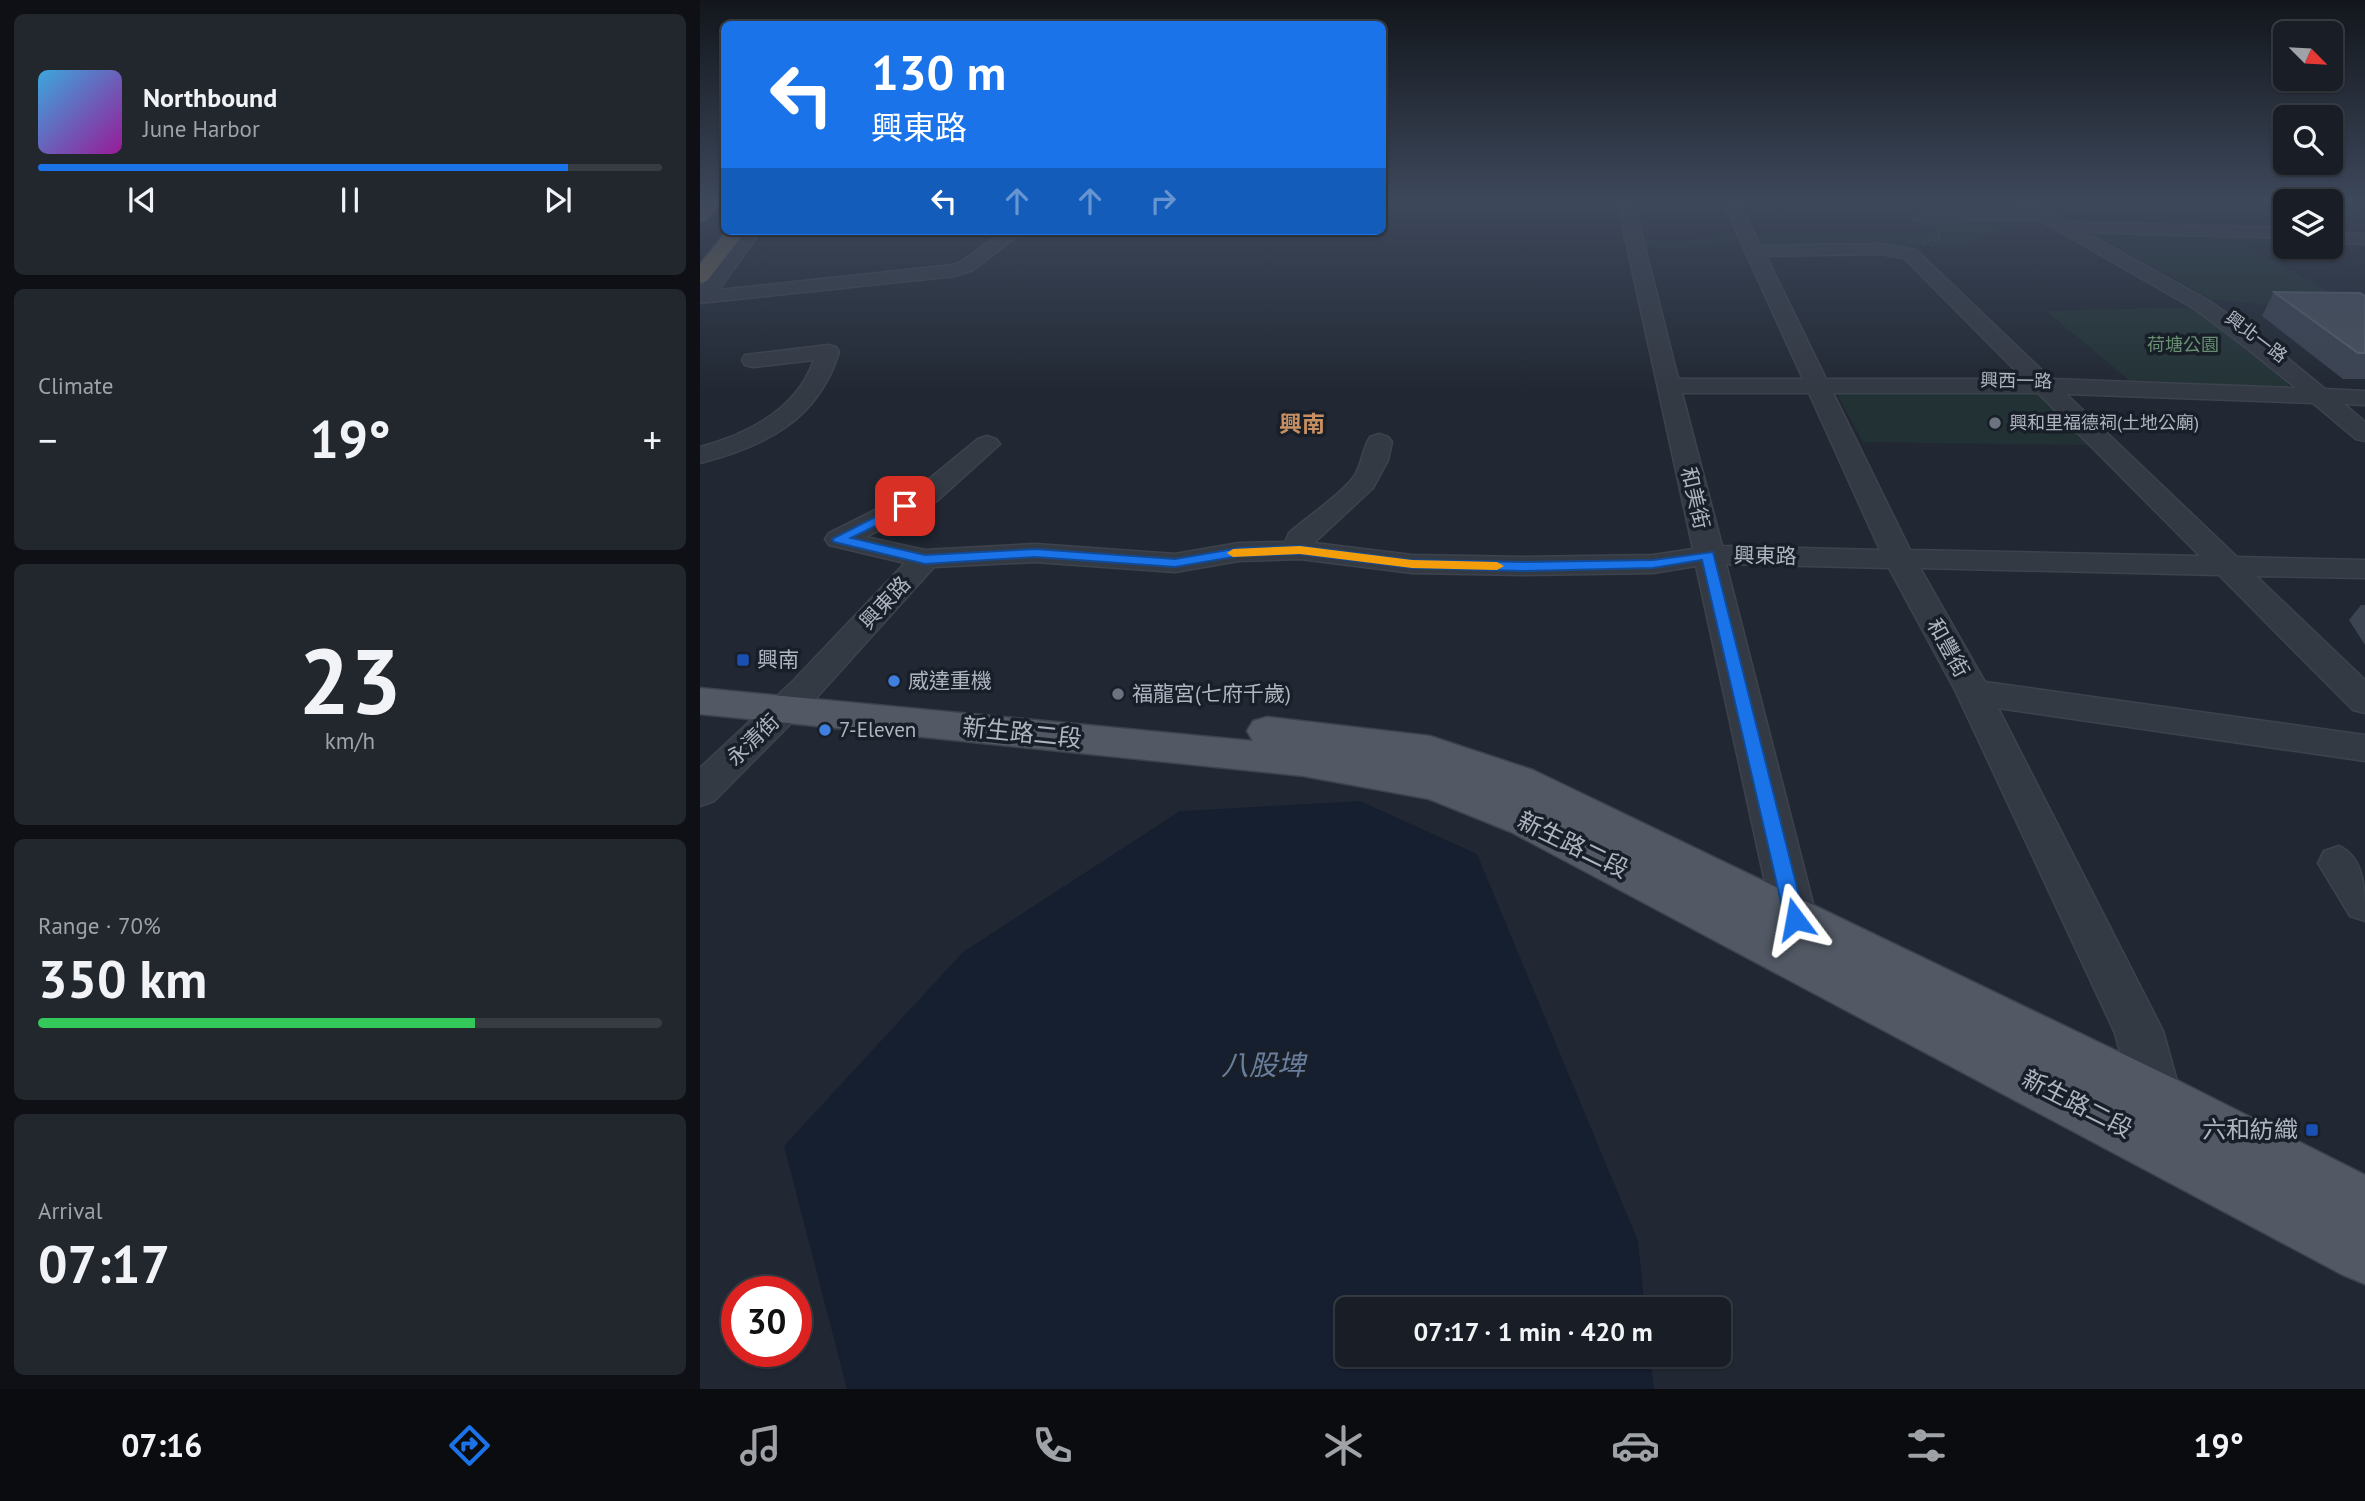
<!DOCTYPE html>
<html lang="en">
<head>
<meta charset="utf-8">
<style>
  body { margin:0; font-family:"PT Sans","Noto Sans TC",sans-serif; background:#22272e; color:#f1f3f6; height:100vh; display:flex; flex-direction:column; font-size:26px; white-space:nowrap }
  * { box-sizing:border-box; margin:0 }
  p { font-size:23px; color:#9fa2a7 }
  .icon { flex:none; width:38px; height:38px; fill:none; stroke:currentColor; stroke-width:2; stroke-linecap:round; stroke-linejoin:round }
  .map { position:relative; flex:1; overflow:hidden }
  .sheet { display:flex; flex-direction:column; gap:14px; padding:14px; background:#0e1015; width:700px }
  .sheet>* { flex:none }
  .hud { position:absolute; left:21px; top:21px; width:665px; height:214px; border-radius:10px; box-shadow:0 2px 5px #0004,0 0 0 2px #373c43; background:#1a73e8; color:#fff; overflow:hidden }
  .needle { width:46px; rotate:114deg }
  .tools { position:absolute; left:1573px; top:21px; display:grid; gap:14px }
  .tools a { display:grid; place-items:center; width:70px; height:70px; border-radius:10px; background:#191e26; box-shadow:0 2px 5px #0004,0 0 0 2px #373c43; font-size:35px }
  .speed { position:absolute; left:21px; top:1276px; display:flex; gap:14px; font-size:35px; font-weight:700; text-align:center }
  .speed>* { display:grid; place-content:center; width:91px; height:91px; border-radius:50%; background:#191e26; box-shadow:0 2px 5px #0004,0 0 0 2px #373c43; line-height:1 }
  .speed .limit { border:10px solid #d22; background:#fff; color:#111 }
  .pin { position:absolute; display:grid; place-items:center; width:60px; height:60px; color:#fff; margin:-30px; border-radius:14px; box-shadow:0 4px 10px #0006 }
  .me { position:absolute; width:77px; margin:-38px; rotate:347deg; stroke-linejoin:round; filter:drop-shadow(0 0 5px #0008) }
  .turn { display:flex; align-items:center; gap:24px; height:147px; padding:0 35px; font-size:32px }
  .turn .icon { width:91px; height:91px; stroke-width:2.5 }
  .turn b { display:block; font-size:49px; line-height:60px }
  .lanes { display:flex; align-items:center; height:66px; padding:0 35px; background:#0003; justify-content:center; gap:35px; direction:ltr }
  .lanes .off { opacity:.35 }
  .big { font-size:52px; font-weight:800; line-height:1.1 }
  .sheet .tile { flex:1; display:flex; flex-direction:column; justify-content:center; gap:10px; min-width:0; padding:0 24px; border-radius:10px; background:#22272e }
  .sheet .dial { align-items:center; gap:0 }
  .dial b { font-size:91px; line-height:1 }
  .song { display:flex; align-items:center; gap:21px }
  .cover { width:84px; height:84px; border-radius:10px; background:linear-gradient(135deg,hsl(200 70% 55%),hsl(300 70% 35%)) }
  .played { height:7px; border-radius:4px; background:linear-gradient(90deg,#1a73e8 85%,#373c43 85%) }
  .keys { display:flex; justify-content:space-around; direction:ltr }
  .heat { display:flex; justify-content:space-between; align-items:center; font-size:38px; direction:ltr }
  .charge { height:10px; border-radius:5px; background:linear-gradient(90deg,#34c759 70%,#373c43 0) }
  .trip { position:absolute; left:635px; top:1297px; width:396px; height:70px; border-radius:10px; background:#191e26; box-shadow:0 2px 5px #0004,0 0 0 2px #373c43; font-weight:800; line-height:70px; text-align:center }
  .tabs { display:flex; height:112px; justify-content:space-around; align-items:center; background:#0a0c0f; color:#9fa2a7 }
  .tabs .icon { width:49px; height:49px }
  .tabs .selected { color:#1a73e8 }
  .tabs b { font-size:32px; color:#f1f3f6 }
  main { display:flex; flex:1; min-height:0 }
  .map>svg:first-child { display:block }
  .green { fill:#223234 }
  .water { fill:#161f2f }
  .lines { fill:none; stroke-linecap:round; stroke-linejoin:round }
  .minor-casing { stroke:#3d434d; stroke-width:3 }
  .major-casing { stroke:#3d434d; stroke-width:3 }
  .highway-casing { stroke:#3e454e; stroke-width:3 }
  .path { stroke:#3b4b4d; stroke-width:2.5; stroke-dasharray:2.5 2.5; stroke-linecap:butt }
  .minor { fill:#343a44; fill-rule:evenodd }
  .major { fill:#525964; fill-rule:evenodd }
  .highway { fill:#696051; fill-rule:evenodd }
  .wall { fill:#3c4452 }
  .building { fill:#48515e; stroke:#58606e; stroke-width:2 }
  .route { fill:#1a73e8; stroke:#114b97; stroke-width:2 }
  .slow { fill:#f59e0b }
  .worship-dot { fill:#6b7280; stroke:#191f28; stroke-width:2.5 }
  .transit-dot { fill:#1a4fb4; stroke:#191f28; stroke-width:2.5 }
  .shop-dot { fill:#3f7fe0; stroke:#191f28; stroke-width:2.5 }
  .labels { text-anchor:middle; stroke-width:7; stroke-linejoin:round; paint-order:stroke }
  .far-street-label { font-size:18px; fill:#aeb5c1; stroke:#191f28 }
  .far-park-label { font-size:18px; fill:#688f72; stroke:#191f28 }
  .far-poi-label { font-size:18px; fill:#aeb5c1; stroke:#191f28; text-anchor:start }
  .street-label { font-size:21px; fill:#aeb5c1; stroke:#191f28 }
  .poi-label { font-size:21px; fill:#aeb5c1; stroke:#191f28; text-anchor:start }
  .far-district-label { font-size:23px; font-weight:bold; fill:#c89062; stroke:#191f28 }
  .near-street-label { font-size:24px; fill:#aeb5c1; stroke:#191f28 }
  .near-poi-label { font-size:24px; fill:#aeb5c1; stroke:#191f28; text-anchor:end }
  .near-water-label { font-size:28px; font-style:italic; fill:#697e9d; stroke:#191f28 }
</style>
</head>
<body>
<main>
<section class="sheet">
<div class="tile">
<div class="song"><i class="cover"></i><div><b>Northbound</b><p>June Harbor</p></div></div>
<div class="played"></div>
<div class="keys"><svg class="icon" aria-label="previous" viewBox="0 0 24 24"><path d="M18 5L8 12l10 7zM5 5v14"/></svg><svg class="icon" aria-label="pause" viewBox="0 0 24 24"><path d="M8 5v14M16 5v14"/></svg><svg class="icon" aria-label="next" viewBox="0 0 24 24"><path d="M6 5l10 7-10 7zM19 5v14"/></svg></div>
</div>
<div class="tile"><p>Climate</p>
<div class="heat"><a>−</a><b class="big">19°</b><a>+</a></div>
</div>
<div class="tile dial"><b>23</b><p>km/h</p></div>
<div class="tile"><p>Range · 70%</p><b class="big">350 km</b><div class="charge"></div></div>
<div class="tile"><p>Arrival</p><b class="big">07:17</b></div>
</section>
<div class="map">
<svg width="1665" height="1389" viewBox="0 0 1665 1389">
  <rect width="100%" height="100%" fill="#212833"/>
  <g class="green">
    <polygon points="1331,216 1337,220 1316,225 1307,231 1282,233 1273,245 1076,249 1062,246 1056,235 1232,232 1220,219"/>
    <polygon points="1399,231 1585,240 1585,244 1542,243 1665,313 1512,300 1396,235"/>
    <polygon points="1035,236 1039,242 974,249 945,247 943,240 980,242"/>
    <polygon points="1497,307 1594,382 1585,387 1429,380 1346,311"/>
    <polygon points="1335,391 1392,445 1163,442 1138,396 1140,392"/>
  </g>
  <polygon class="water" points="660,801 777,854 938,1241 945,1309 648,1309 648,1354 950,1355 954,1389 147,1389 84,1146 263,952 480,811"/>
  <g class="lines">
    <g class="minor-casing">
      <g id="minor">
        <path d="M917 200H933L978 378 982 379H1103L1022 200H1038L1060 246 1180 244 1216 250 1351 379 1596 388 1548 349 1495 309 1338 219 1221 222 1215 220 1213 217 1215 214 1324 210 1313 200C1335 200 1336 206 1355 211L1356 216 1367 222 1586 228V238L1385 232 1509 301 1564 339 1625 389 1665 391V405L1644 404 1665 422V441L1656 439 1613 403 1366 394 1537 557 1665 560V578L1556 576 1665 680V713L1653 710 1519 575 1220 568 1285 682 1665 735V761L1298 708 1463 1031 1482 1099 1475 1117 1457 1124 1439 1117 1432 1099 1415 1033 1256 692 1189 568 1026 564 1117 919 1110 932 1095 938 1080 932 1073 919 996 566 953 573 824 575 712 573 600 559 539 561 475 572 335 562 234 567 117 697 14 801 0 806V768L93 681 205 563 129 545 125 539 129 533 217 489 278 439 287 436 296 439 300 444 237 501 166 537 225 550 335 544 475 554 539 543 585 542 589 533C607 517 639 496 653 478 662 466 662 449 670 437L679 434 688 437 692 442 688 460 673 488 614 543 712 555 824 557 953 555 993 549ZM1180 254 1204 258 1324 379H1126L1066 256ZM982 393H1109L1180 550 1022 546ZM1133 393H1338L1500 556 1210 550Z"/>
        <polygon points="43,231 61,231 19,290 253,265 261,262 304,231 324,231 273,270 255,276 0,303 0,289"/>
        <polygon points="1631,233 1665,234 1665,244 1631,243"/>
        <path d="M128 345 136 347 139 352C118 420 66 446 0 463V447C48 434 97 409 114 360L53 367 45 365 42 360 45 355Z"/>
        <path d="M1639 846C1665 858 1665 890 1665 921L1650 916 1618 863 1624 851Z"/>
      </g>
    </g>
    <g class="major-casing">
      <polygon id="major" points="0,688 553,741 547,731 553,721 567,717 730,736 833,770 1477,1080 1665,1175 1665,1284 1643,1275 811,832 729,799 603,776 0,714"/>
    </g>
    <g class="highway-casing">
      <g id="highway">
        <polygon points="5,200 23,200 6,220 0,221 0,205"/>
        <polygon points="27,231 46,231 7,281 0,283 0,264"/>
      </g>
    </g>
    <polyline class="path" points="1223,243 1240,238 1238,233"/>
    <use href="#minor" class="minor"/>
    <use href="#major" class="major"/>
    <use href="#highway" class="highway"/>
  </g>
  <g class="wall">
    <polygon points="1574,292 1665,296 1665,379 1643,379 1562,316"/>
    <polygon points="1661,605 1665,605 1665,645 1649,620"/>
  </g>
  <polygon class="building" points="1574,292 1660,293 1665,296 1665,353 1658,353"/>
  <linearGradient id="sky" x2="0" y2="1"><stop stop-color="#12161c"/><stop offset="0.51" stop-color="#3d485b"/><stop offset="1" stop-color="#3d485b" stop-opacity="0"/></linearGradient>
  <rect width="1665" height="394" fill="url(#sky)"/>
  <polygon class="route" points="205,502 211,506 210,509 151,538 225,555 335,549 475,559 539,548 600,546 712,560 824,562 953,560 1013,552 1105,919 1102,925 1095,927 1088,925 1085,919 1002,560 953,568 824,571 712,568 600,554 539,556 475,567 335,557 225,564 134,542 132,539"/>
  <polygon class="slow" points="600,546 712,560 797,562 804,566 797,570 712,568 600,554 533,557 527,553 533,549"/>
  <g class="worship-dot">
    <circle cx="1295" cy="423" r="7"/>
    <circle cx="418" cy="694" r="7"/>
  </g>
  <g class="transit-dot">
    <rect x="36" y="653" width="14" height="14" rx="3.5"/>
    <rect x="1605" y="1123" width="14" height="14" rx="3.5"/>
  </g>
  <g class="shop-dot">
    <circle cx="194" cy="681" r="7"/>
    <circle cx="125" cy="730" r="7"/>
  </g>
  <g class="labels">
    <g class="far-street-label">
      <text transform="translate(1556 337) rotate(37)" y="6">興北一路</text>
      <text transform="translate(1316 381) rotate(1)" y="6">興西一路</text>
    </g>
    <g class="far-park-label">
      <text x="1483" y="351">荷塘公園</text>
    </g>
    <g class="far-poi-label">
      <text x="1309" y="429">興和里福德祠(土地公廟)</text>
    </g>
    <g class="street-label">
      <text transform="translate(995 498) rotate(77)" y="7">和美街</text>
      <text transform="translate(1065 556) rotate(1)" y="7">興東路</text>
      <text transform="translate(185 603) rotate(-47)" y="7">興東路</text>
      <text transform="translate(1248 648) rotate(61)" y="7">和豐街</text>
      <text transform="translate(53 740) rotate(-44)" y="7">永清街</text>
    </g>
    <g class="poi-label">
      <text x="57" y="667">興南</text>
      <text x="208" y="688">威達重機</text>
      <text x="432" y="701">福龍宮(七府千歲)</text>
      <text x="139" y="737">7-Eleven</text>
    </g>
    <g class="far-district-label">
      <text x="602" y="432">興南</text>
    </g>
    <g class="near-street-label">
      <text transform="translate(322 733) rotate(6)" y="8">新生路二段</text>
      <text transform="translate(873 845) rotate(26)" y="8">新生路二段</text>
      <text transform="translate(1377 1104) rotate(27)" y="8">新生路二段</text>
    </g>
    <g class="near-poi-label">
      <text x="1598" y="1138">六和紡織</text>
    </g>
    <g class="near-water-label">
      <text x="563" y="1075">八股埤</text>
    </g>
  </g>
</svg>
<div class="tools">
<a><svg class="needle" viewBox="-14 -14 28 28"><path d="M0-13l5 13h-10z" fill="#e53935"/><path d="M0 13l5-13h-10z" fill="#9fa2a7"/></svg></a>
<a><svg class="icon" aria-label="search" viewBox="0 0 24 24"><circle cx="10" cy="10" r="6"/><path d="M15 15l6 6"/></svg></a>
<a><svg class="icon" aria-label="layers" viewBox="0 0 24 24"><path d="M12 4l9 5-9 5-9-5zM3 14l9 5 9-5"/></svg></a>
</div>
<div class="speed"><div class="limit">30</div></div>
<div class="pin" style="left:205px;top:506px;background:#d93025"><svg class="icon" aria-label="arrive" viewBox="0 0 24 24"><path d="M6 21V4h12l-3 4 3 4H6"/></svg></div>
<svg class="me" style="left:1095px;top:919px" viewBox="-20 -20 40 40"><path d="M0-17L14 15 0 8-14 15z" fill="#1a73e8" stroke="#fff" stroke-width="4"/></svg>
<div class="trip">07:17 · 1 min · 420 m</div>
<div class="hud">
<div class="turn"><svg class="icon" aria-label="left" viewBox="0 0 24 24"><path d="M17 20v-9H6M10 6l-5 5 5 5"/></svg><div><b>130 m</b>興東路</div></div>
<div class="lanes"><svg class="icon" aria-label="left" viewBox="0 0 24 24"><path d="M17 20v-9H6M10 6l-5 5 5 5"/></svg><svg class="icon off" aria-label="ahead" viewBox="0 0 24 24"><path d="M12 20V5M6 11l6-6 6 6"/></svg><svg class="icon off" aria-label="ahead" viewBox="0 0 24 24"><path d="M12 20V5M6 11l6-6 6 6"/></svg><svg class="icon off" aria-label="right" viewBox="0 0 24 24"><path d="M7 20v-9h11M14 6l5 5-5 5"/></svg></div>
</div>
</div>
</main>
<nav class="tabs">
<b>07:16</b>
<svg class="icon selected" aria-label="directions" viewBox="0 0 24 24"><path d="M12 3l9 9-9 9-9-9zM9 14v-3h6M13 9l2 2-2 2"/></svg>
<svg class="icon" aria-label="music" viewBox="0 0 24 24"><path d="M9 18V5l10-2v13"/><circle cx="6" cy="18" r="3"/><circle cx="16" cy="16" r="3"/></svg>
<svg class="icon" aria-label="phone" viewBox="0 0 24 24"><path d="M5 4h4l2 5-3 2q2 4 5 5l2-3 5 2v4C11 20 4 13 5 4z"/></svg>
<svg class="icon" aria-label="climate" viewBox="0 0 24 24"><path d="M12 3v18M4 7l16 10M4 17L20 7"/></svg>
<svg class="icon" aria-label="car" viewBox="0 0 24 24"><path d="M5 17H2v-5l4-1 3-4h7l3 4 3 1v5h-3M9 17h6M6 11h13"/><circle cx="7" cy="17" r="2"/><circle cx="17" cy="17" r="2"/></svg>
<svg class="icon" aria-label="filters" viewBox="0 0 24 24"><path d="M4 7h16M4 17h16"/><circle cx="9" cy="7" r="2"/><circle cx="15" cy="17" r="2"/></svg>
<b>19°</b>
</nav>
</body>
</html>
